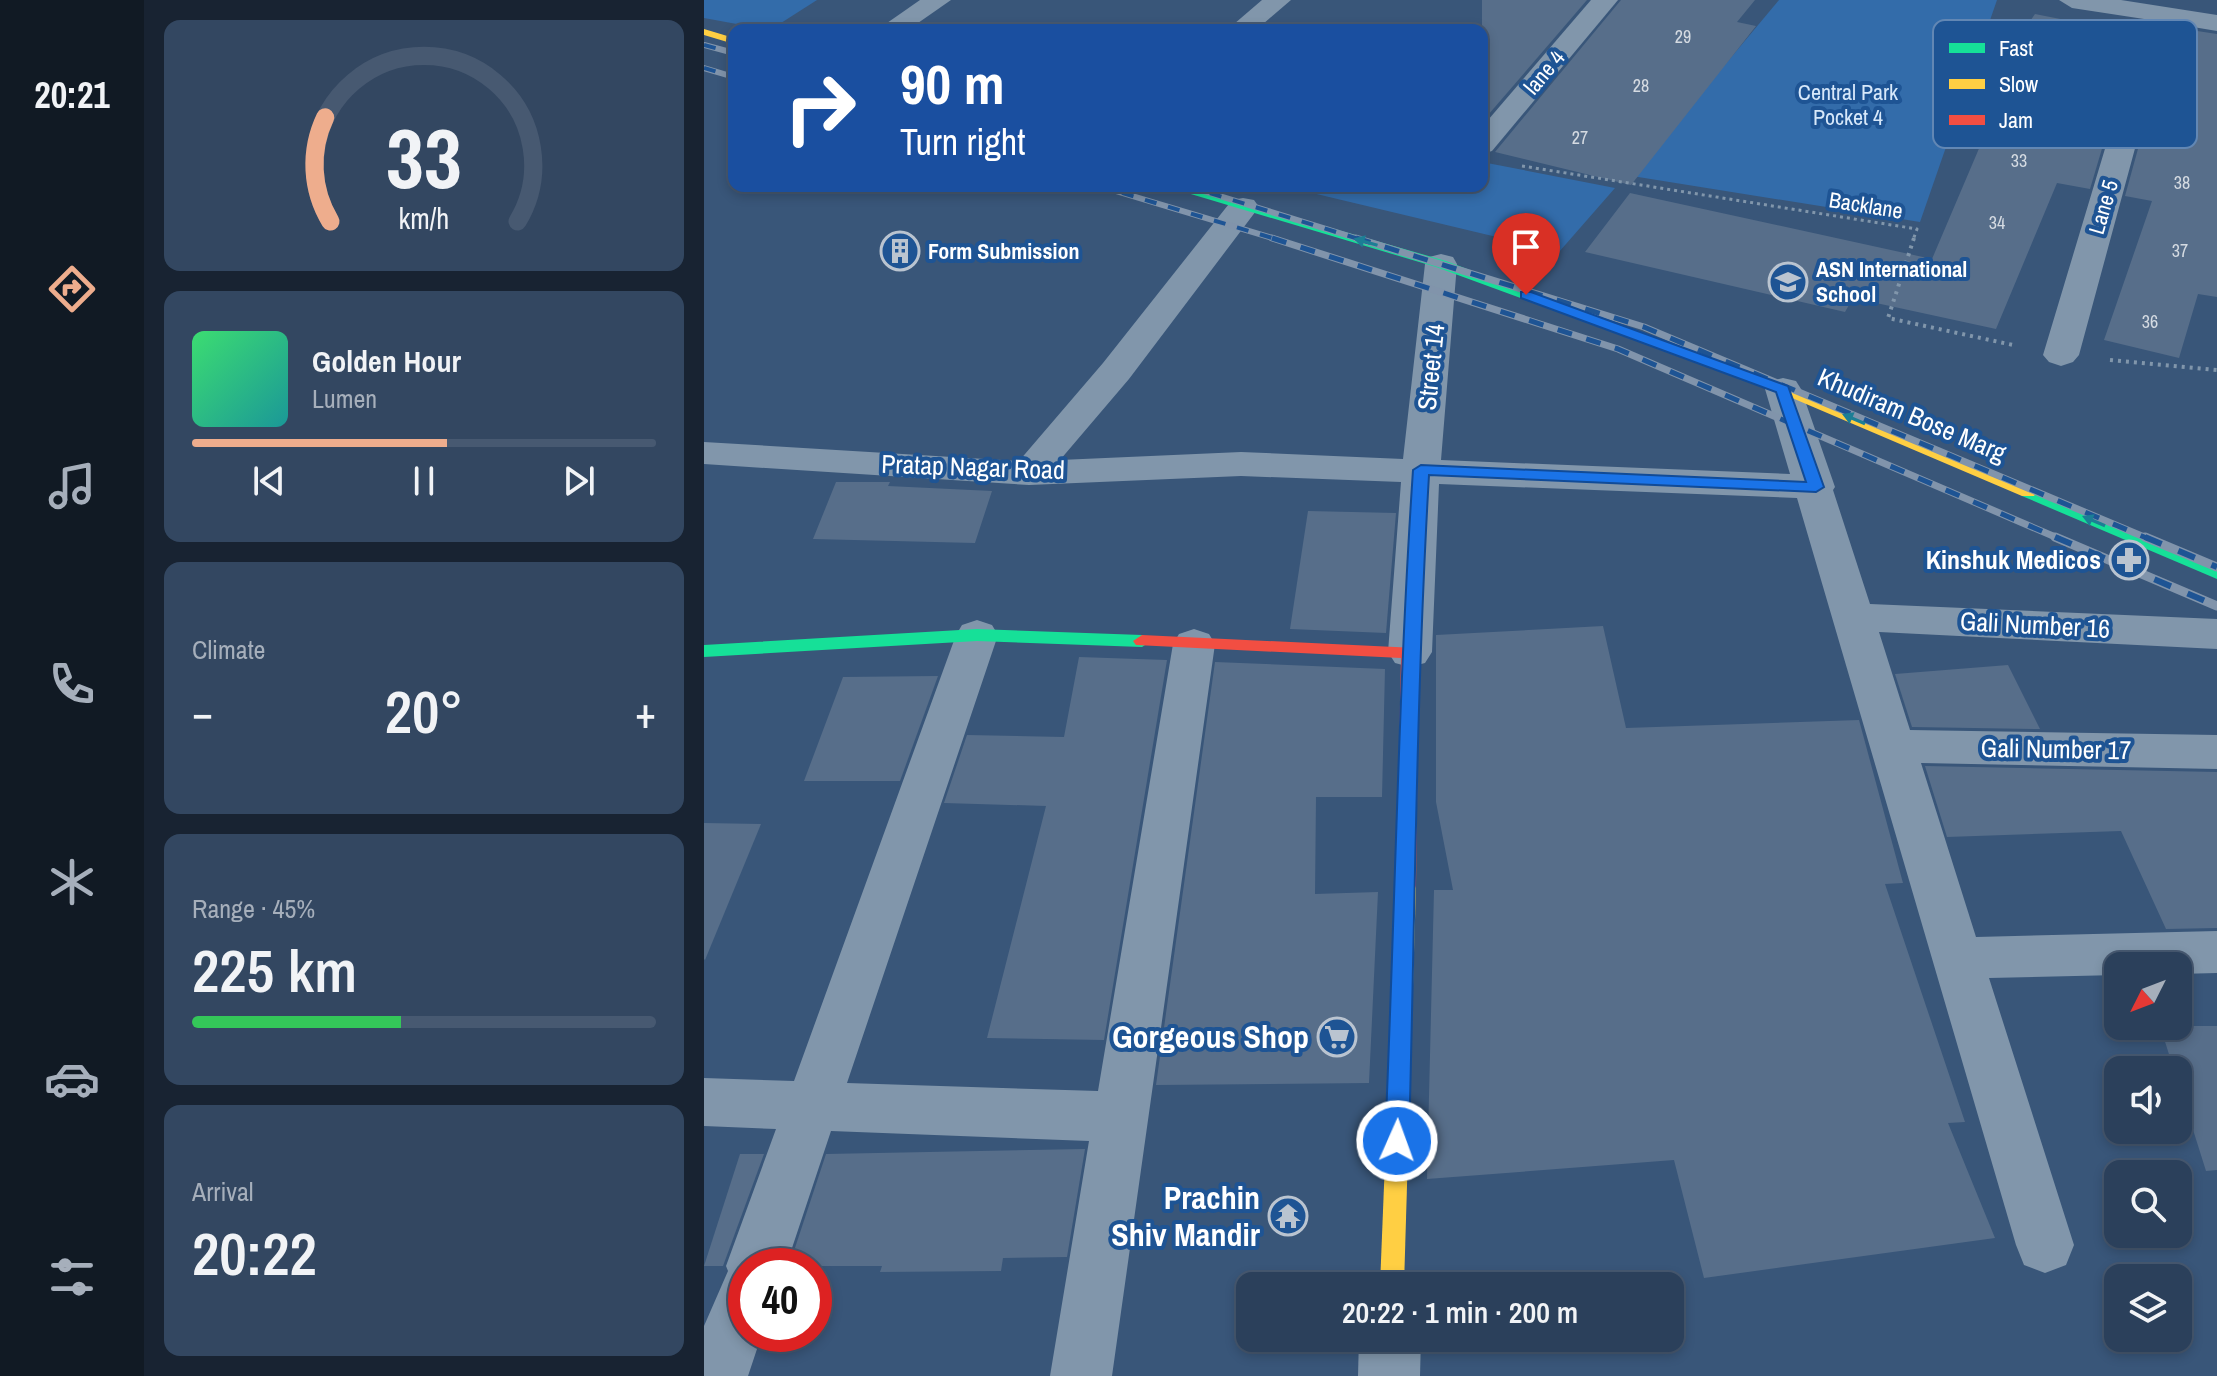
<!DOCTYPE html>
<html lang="en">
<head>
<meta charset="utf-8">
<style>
  body { margin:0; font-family:"Archivo Narrow",sans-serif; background:#334761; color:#f1f3f6; height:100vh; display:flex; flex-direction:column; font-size:30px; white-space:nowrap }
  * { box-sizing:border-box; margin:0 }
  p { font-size:26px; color:#a6afbb }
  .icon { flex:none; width:44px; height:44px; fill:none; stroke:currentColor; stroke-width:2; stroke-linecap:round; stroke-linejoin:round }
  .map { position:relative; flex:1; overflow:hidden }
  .panel { display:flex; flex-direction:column; gap:20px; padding:20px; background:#182332; width:560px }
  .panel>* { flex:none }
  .banner { position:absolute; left:24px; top:24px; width:760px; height:168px; border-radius:16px; box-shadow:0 4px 12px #0003,0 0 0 2px #475971; background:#1a4fa0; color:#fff; overflow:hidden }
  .needle { width:52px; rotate:228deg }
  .fabs { position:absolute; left:1400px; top:952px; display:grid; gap:16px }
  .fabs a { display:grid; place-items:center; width:88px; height:88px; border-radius:16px; background:#2b405b; box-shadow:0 4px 12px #0003,0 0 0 2px #475971; font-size:40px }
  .speed { position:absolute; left:24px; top:1248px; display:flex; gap:16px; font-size:40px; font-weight:700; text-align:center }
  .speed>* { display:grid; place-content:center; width:104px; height:104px; border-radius:50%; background:#2b405b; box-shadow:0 4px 12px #0003,0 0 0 2px #475971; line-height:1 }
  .speed .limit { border:12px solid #d22; background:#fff; color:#111 }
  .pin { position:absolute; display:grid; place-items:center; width:68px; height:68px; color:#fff; margin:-82px -34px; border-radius:50% 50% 50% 0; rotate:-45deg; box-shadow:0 0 8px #0007 }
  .pin .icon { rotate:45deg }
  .me { position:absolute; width:88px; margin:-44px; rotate:2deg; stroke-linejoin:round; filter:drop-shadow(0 0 6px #0008) }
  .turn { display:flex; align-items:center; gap:28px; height:168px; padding:0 40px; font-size:36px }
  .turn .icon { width:104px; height:104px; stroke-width:2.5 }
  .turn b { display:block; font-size:56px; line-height:68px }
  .big { font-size:60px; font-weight:600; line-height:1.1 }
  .panel .widget { flex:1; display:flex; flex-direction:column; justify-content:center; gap:12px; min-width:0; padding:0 28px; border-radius:16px; background:#334761 }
  .panel .dial { align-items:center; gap:0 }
  .dial svg { height:208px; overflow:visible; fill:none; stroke:#475971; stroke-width:7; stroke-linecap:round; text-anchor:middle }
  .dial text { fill:#f1f3f6; stroke:none }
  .song { display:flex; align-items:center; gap:24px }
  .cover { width:96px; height:96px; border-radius:12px; background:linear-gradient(135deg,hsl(140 70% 55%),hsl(180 70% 35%)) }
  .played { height:8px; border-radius:4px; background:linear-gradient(90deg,#eead8d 55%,#475971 55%) }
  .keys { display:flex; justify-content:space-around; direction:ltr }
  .heat { display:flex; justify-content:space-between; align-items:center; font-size:44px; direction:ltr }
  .charge { height:12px; border-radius:6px; background:linear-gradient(90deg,#34c759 45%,#475971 0) }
  .trip { position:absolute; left:532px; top:1272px; width:448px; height:80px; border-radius:16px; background:#2b405b; box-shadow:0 4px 12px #0003,0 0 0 2px #475971; font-weight:600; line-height:80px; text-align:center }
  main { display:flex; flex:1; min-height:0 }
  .menu { display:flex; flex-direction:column; width:144px; justify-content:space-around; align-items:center; background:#111a24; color:#a6afbb }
  .menu .icon { width:56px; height:56px }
  .menu .on { color:#eead8d }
  .menu b { font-size:36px; color:#f1f3f6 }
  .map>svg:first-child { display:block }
  .green { fill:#336caa }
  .building { fill:#576e8a }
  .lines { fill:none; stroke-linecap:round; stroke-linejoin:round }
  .path-far1 { stroke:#8196ab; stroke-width:3; stroke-dasharray:3 4; stroke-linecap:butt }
  .path { stroke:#8196ab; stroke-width:4; stroke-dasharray:3 5; stroke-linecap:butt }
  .street { fill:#8196ab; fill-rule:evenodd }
  .fast { fill:#16e098; fill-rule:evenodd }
  .slow { fill:#ffcf43; fill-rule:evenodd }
  .jam { fill:#f24e42; fill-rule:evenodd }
  .rail-far2-casing { stroke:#8194ab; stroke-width:6 }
  .rail-far1-casing { stroke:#8194ab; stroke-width:7 }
  .rail-casing { stroke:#8194ab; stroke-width:9 }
  .rail-far2 { stroke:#1e5494; stroke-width:4; stroke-dasharray:12; stroke-linecap:butt }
  .rail-far1 { stroke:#1e5494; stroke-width:5; stroke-dasharray:15; stroke-linecap:butt }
  .rail { stroke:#1e5494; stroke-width:6; stroke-dasharray:18; stroke-linecap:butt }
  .oneway { fill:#1c7e95 }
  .route { fill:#1a73e8; stroke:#114b97; stroke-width:2 }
  .labels { text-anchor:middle; stroke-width:8; stroke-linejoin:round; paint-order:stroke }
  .far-number-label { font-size:18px; fill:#d5dbe2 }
  .far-street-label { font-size:22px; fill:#fff; stroke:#1e5494 }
  .far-park-label { font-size:22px; fill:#d7e8fa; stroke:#1e5494 }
  .far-poi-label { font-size:22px; font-weight:bold; fill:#fff; stroke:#1e5494; text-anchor:start }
  .street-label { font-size:26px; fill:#fff; stroke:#1e5494 }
  .poi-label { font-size:26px; font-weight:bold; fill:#fff; stroke:#1e5494; text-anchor:end }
  .near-poi-label { font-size:32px; font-weight:bold; fill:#fff; stroke:#1e5494; text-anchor:end }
  .key { fill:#1e5494; stroke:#6287b4; stroke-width:2 }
  .key-label { font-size:22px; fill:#fff }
</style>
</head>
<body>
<main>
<nav class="menu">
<b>20:21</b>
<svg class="icon on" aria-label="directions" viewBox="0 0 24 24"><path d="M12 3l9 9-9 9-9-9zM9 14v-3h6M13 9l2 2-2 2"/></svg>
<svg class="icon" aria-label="music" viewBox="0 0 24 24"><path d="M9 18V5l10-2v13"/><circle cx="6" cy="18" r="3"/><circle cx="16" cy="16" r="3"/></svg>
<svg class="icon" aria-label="phone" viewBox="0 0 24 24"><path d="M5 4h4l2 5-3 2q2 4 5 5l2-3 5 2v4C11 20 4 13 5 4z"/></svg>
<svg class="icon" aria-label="climate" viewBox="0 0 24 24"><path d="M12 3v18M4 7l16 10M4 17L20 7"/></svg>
<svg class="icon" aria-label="car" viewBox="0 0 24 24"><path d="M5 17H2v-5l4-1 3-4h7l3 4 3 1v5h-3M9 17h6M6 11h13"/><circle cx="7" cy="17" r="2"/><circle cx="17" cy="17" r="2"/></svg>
<svg class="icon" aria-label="filters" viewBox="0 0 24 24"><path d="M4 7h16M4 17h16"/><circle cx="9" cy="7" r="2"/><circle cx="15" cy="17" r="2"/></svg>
</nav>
<section class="panel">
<div class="widget dial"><svg viewBox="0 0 100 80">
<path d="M14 69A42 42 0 1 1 86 69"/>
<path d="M14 69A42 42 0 0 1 12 29" stroke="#eead8d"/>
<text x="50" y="56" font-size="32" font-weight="700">33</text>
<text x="50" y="72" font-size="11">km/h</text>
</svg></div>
<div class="widget">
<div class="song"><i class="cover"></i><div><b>Golden Hour</b><p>Lumen</p></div></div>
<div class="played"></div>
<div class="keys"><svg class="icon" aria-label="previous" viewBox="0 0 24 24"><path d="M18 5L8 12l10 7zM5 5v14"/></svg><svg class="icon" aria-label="pause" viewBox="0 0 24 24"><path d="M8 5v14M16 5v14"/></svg><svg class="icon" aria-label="next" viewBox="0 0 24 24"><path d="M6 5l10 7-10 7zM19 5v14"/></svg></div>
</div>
<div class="widget"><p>Climate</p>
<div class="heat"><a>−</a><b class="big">20°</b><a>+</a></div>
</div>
<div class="widget"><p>Range · 45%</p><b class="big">225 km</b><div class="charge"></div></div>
<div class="widget"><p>Arrival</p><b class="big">20:22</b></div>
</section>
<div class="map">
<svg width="1513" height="1376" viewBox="0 0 1513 1376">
  <rect width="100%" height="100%" fill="#395679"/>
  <g class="green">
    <polygon points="0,0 113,0 66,30 0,18"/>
    <polygon points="1075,0 1293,0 1216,222 928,176"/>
    <polygon points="778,162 911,188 855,252 579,186 778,186"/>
  </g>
  <g class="building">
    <polygon points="778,0 883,0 778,122"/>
    <polygon points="917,0 1051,0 1033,22 1052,26 927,185 791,152"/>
    <polygon points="1331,14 1432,34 1386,189 1353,183 1292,329 1149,298 1141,312 881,252 926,193 1228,259 1285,125 1271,122 1286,78"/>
    <polygon points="1480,29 1513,34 1513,297 1494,294 1475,358 1400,340 1448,201 1421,196 1464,40 1475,42"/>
    <polygon points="132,482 186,482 184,486 288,491 271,543 109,539"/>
    <polygon points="604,511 692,513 682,633 586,629"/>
    <polygon points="899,626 922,728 1155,720 1199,883 1181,884 1261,1122 1244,1123 1291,1238 1000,1278 970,1160 723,1179 730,890 749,890 732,802 732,635"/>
    <polygon points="375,657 463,660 400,1040 283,1038 342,806 240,803 263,735 360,737"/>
    <polygon points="511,662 681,669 678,797 612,797 611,894 674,892 665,1083 452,1085"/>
    <polygon points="1304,665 1336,729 1208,727 1191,674"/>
    <polygon points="234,676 196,781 100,781 139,677"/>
    <polygon points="1221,766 1513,772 1513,928 1462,929 1417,831 1243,837"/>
    <polygon points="0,823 57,824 1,960 0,959"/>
    <polygon points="1456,1026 1513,1026 1513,1170 1502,1171 1474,1082 1474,1070 1470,1070"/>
    <polygon points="381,1149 363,1257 299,1258 297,1271 176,1272 178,1266 85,1266 122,1154"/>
    <polygon points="36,1154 60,1154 19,1266 0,1266"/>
  </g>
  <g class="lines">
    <g class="path-far1">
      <polyline points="104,30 110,26 127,30"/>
      <polyline points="818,166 1213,229 1209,240"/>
    </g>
    <g class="path">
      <polyline points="1210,238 1184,318 1309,345"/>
      <polyline points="1406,360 1513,370"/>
    </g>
    <g class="street">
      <polygon points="216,0 247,0 204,30 173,30"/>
      <polygon points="558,0 587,0 552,30 523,30"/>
      <polygon points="887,0 914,0 788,151 778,154 778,127"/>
      <polygon points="1355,0 1417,0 1513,15 1513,31 1465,23 1375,355 1369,362 1357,366 1345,362 1339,355 1440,19 1368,8"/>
      <polygon points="539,198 550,200 555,207 425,379 356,460 537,452 699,459 721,264 725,257 737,254 749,257 753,264 737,460 1086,474 1061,389 1066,381 1079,378 1092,381 1097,389 1131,487 1129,490 1166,604 1513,619 1513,649 1175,632 1206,730 1513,735 1513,769 1217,763 1272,937 1513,931 1513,973 1474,974 1474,966 1414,966 1414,975 1285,978 1370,1245 1362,1265 1341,1273 1320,1265 1312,1245 1093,498 735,484 728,652 721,663 706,667 691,663 684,652 697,482 537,476 325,485 0,464 0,442 315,461 399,363 528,200"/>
      <polygon points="273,620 288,625 294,635 143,1083 394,1091 469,644 475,634 490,629 505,634 511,644 408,1376 346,1376 385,1141 127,1131 82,1266 42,1266 42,1334 58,1334 44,1376 0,1376 0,1326 24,1271 22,1266 72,1129 0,1126 0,1078 90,1081 252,635 258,625"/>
      <polygon points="655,1338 717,1338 716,1376 654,1376"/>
    </g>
    <g class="fast">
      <polygon points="460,186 480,186 742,261 973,348 966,352 961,351 732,267"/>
      <polygon points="1324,488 1513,567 1513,579 1318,496 1316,493"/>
      <polygon points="273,629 438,635 447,641 438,647 273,641 0,657 0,645"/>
    </g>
    <g class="slow">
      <polygon points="0,29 30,38 30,44 0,35"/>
      <polygon points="966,344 1084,386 1330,490 1332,493 1330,496 1318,496 1074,392 961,351 959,348"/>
      <polygon points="702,878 709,880 712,886 700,1286 676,1286 692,886 695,880"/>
    </g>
    <polygon class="jam" points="438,635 712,648 715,652 712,886 709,892 702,894 695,892 692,886 697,658 432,645 429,641"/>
    <g class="rail-far2-casing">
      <g id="rail-far2">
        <polyline points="0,45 30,53"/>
        <polyline points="0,68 30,77"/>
        <polyline points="395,186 575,240"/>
        <polyline points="483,186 658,240"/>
      </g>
    </g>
    <g class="rail-far1-casing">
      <g id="rail-far1">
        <polyline points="568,238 914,349 1356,539"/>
        <polyline points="652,238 940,327 1445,539"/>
      </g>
    </g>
    <g class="rail-casing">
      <g id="rail">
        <polyline points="1351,537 1513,606"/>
        <polyline points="1441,537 1513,567"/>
      </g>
    </g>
    <use href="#rail-far2" class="rail-far2"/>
    <use href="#rail-far1" class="rail-far1"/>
    <use href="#rail" class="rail"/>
  </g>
  <defs><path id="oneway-solid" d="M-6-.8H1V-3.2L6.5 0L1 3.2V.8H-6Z" transform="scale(2)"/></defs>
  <g class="oneway">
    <use href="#oneway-solid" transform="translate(662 242) rotate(-164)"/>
    <use href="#oneway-solid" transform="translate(1150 419) rotate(-157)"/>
    <use href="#oneway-solid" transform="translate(1390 521) rotate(-157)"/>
  </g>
  <path class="route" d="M817 292H827L1084 386 1120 487 1112 492 725 475C712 697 711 919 705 1141L701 1149 693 1152 685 1149 681 1141C691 917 694 693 709 470L717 465 1102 482 1072 392 817 298Z"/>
  <defs>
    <g id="building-ring" transform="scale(2)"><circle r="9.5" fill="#1e5494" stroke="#bac4d0" stroke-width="1.5"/><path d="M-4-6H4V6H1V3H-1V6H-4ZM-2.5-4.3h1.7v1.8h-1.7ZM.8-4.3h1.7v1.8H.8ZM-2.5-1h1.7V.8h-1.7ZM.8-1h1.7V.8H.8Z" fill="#bac4d0"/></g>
    <g id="school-ring" transform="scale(2)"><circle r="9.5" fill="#1e5494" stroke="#bac4d0" stroke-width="1.5"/><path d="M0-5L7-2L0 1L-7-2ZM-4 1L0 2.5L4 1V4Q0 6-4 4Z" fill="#bac4d0"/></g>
    <g id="pharmacy-ring" transform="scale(2)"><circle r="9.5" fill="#1e5494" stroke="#bac4d0" stroke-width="1.5"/><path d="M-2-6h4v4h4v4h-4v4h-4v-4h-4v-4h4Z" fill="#bac4d0"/></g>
    <g id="supermarket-ring" transform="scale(2)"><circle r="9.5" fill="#1e5494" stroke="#bac4d0" stroke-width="1.5"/><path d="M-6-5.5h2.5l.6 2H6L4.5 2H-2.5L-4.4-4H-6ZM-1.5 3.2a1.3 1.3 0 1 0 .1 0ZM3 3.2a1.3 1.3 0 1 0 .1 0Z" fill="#bac4d0"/></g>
    <g id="temple-ring" transform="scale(2)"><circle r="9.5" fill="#1e5494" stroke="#bac4d0" stroke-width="1.5"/><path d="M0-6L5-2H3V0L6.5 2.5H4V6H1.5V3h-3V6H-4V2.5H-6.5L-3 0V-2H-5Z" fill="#bac4d0"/></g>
  </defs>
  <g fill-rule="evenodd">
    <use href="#building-ring" x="196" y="251"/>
    <use href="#school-ring" x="1084" y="282"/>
    <use href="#pharmacy-ring" x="1425" y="560"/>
    <use href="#supermarket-ring" x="633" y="1037"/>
    <use href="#temple-ring" x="584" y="1216"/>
  </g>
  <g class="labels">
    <g class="far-number-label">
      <text x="979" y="43">29</text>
      <text x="937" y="92">28</text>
      <text x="876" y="144">27</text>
      <text x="1315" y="167">33</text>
      <text x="1478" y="189">38</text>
      <text x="1293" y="229">34</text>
      <text x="1476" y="257">37</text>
      <text x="1446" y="328">36</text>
    </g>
    <g class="far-street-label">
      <text transform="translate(840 72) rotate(-50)" y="8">lane 4</text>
      <text transform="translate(1162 205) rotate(9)" y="8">Backlane</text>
      <text transform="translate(1399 207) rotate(-74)" y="8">Lane 5</text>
    </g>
    <g class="far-park-label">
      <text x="1144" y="100">Central Park<tspan x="1144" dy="25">Pocket 4</tspan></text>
    </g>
    <g class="far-poi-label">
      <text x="224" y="259">Form Submission</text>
      <text x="1112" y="277">ASN International<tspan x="1112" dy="25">School</tspan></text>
    </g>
    <g class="street-label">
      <text transform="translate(727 367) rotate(-84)" y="9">Street 14</text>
      <text transform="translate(1208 415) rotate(23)" y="9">Khudiram Bose Marg</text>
      <text transform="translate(269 467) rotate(2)" y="9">Pratap Nagar Road</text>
      <text transform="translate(1331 625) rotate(3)" y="9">Gali Number 16</text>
      <text transform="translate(1352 749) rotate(1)" y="9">Gali Number 17</text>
    </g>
    <g class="poi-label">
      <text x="1397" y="569">Kinshuk Medicos</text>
    </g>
    <g class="near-poi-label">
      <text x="605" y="1048">Gorgeous Shop</text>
      <text x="556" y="1209">Prachin<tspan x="556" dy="37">Shiv Mandir</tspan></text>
    </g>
  </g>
  <rect x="1229" y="20" width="264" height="128" rx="12" class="key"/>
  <rect x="1245" y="43" width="36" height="10" fill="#16e098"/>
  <rect x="1245" y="79" width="36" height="10" fill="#ffcf43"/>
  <rect x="1245" y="115" width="36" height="10" fill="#f24e42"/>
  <g class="key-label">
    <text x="1295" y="56">Fast</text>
    <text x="1295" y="92">Slow</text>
    <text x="1295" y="128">Jam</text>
  </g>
</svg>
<div class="fabs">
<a><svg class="needle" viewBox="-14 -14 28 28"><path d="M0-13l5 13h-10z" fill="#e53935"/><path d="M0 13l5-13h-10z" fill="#a6afbb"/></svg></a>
<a><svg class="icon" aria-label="sound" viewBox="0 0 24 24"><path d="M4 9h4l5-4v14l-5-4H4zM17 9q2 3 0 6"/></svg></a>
<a><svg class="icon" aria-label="search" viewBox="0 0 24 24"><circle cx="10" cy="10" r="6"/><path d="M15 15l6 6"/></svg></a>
<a><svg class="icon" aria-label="layers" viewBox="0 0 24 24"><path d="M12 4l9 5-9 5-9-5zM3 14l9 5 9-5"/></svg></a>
</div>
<div class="speed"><div class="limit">40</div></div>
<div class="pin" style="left:822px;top:295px;background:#d93025"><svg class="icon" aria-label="arrive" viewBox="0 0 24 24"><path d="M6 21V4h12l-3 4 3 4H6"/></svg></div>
<svg class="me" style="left:693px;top:1141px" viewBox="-20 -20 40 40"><circle r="17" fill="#1a73e8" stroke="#fff" stroke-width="3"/><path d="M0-11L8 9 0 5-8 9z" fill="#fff"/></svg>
<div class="trip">20:22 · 1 min · 200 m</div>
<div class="banner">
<div class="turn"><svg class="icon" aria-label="right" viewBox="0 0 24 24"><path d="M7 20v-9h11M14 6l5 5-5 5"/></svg><div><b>90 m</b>Turn right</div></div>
</div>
</div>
</main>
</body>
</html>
